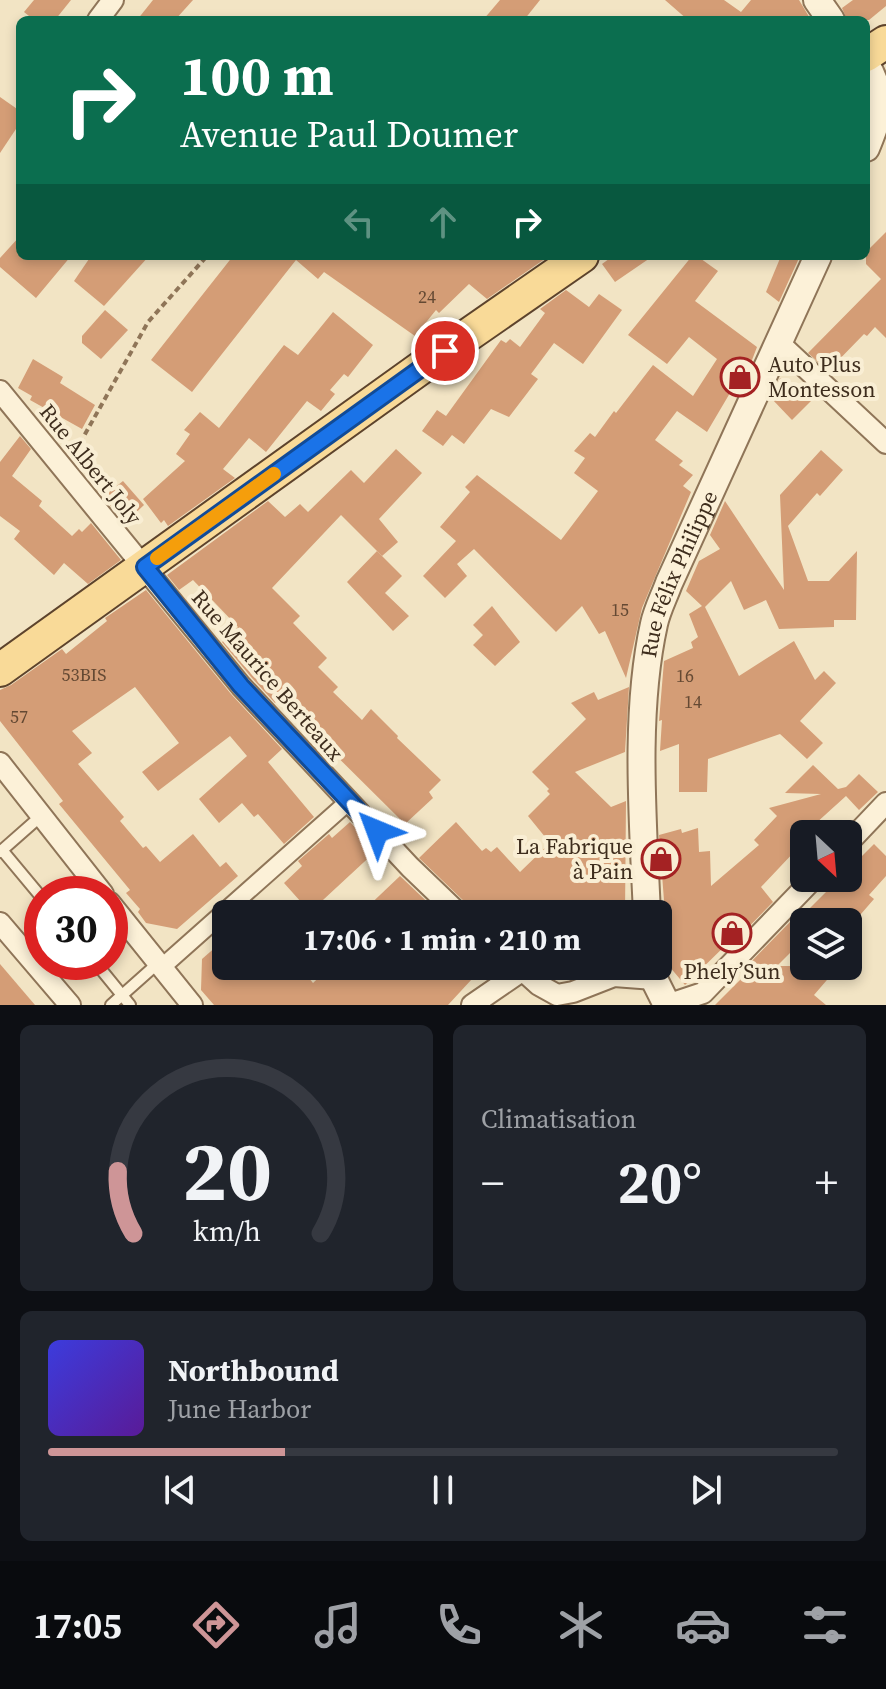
<!DOCTYPE html>
<html lang="fr">
<head>
<meta charset="utf-8">
<style>
  body { margin:0; font-family:"Source Serif 4",serif; background:#20242c; color:#f1f3f6; height:100vh; display:flex; flex-direction:column; font-size:30px; white-space:nowrap }
  * { box-sizing:border-box; margin:0 }
  p { font-size:26px; color:#9ea1a6 }
  .icon { flex:none; width:44px; height:44px; fill:none; stroke:currentColor; stroke-width:2; stroke-linecap:round; stroke-linejoin:round }
  .map { position:relative; height:1005px; overflow:hidden }
  .side { display:flex; flex-direction:column; gap:20px; padding:20px; background:#0d0f14; flex:1 }
  .side>* { flex:none }
  .guide { position:absolute; left:16px; top:16px; width:854px; height:244px; border-radius:12px; box-shadow:0 4px 12px #0003; background:#0b6e4f; color:#fff; overflow:hidden }
  .needle { width:52px; rotate:154deg }
  .tools { position:absolute; left:790px; top:820px; display:grid; gap:16px }
  .tools a { display:grid; place-items:center; width:72px; height:72px; border-radius:12px; background:#171b24; box-shadow:0 4px 12px #0003; font-size:40px }
  .speed { position:absolute; left:24px; top:876px; display:flex; gap:16px; font-size:40px; font-weight:700; text-align:center }
  .speed>* { display:grid; place-content:center; width:104px; height:104px; border-radius:50%; background:#171b24; box-shadow:0 4px 12px #0003; line-height:1 }
  .speed .limit { border:12px solid #d22; background:#fff; color:#111 }
  .pin { position:absolute; display:grid; place-items:center; width:68px; height:68px; color:#fff; margin:-34px; border:4px solid #fff; border-radius:50%; box-shadow:0 2px 8px #0007 }
  .me { position:absolute; width:88px; margin:-44px; rotate:316deg; stroke-linejoin:round; filter:drop-shadow(0 0 6px #0008) }
  .turn { display:flex; align-items:center; gap:28px; height:168px; padding:0 32px; font-size:36px }
  .turn .icon { width:104px; height:104px; stroke-width:2.5 }
  .turn b { display:block; font-size:56px; line-height:68px }
  .lanes { display:flex; align-items:center; height:76px; padding:0 32px; background:#0003; justify-content:center; gap:40px; direction:ltr }
  .lanes .off { opacity:.35 }
  .big { font-size:60px; font-weight:700; line-height:1.1 }
  .side .card { flex:1; display:flex; flex-direction:column; justify-content:center; gap:12px; min-width:0; padding:0 28px; border-radius:12px; background:#20242c }
  .side .dial { align-items:center; gap:0 }
  .dial svg { height:208px; overflow:visible; fill:none; stroke:#363941; stroke-width:7; stroke-linecap:round; text-anchor:middle }
  .dial text { fill:#f1f3f6; stroke:none }
  .song { display:flex; align-items:center; gap:24px }
  .cover { width:96px; height:96px; border-radius:12px; background:linear-gradient(135deg,hsl(240 70% 55%),hsl(270 70% 35%)) }
  .played { height:8px; border-radius:4px; background:linear-gradient(90deg,#ce9597 30%,#363941 30%) }
  .keys { display:flex; justify-content:space-around; direction:ltr }
  .heat { display:flex; justify-content:space-between; align-items:center; font-size:44px; direction:ltr }
  .side .tiles { flex:1; display:grid; gap:20px; grid-template-columns:1fr 1fr }
  .card:last-child { grid-column:span 2 }
  .trip { position:absolute; left:212px; top:900px; width:460px; height:80px; border-radius:12px; background:#171b24; box-shadow:0 4px 12px #0003; font-weight:700; line-height:80px; text-align:center }
  .dock { display:flex; height:128px; justify-content:space-around; align-items:center; background:#090b0e; color:#9ea1a6 }
  .dock .icon { width:56px; height:56px }
  .dock .current { color:#ce9597 }
  .dock b { font-size:36px; color:#f1f3f6 }
  .map>svg:first-child { display:block }
  .building { fill:#d49d76 }
  .lines { fill:none; stroke-linecap:round; stroke-linejoin:round }
  .service-casing { stroke:#8f7558; stroke-width:14 }
  .pedestrian-casing { stroke:#8f7558; stroke-width:20 }
  .minor-casing { stroke:#8f7558; stroke-width:24 }
  .tertiary-casing { stroke:#8f7558; stroke-width:30 }
  .primary-casing { stroke:#5d432c; stroke-width:36 }
  .path { stroke:#8f7558; stroke-width:4; stroke-dasharray:6 4; stroke-linecap:butt }
  .service { stroke:#fcf1d8; stroke-width:10 }
  .pedestrian { stroke:#fcf1d8; stroke-width:16 }
  .minor { stroke:#fcf1d8; stroke-width:20 }
  .tertiary { stroke:#fcf1d8; stroke-width:26 }
  .primary { stroke:#f9da98; stroke-width:32 }
  .route-casing { stroke:#114b97; stroke-width:20 }
  .route { stroke:#1a73e8; stroke-width:14 }
  .slow { stroke:#f59e0b; stroke-width:14 }
  .labels { text-anchor:middle; stroke-width:8; stroke-linejoin:round; paint-order:stroke }
  .number-label { font-size:18px; fill:#644933 }
  .poi-label { font-size:22px; fill:#3e2d1d; stroke:#f9eed4; text-anchor:start }
  .street-label { font-size:22px; fill:#3e2d1d; stroke:#f9eed4 }
</style>
</head>
<body>
<div class="map">
<svg width="886" height="1005" viewBox="0 0 886 1005">
  <rect width="100%" height="100%" fill="#f2e4c4"/>
  <g class="building">
    <polygon points="34,0 71,0 55,20 34,20 24,12"/>
    <polygon points="153,0 193,0 175,20 137,20"/>
    <polygon points="500,0 540,0 524,20 483,20"/>
    <polygon points="665,0 724,0 741,12 751,0 799,0 811,20 688,20"/>
    <polygon points="853,0 886,0 886,6 869,20 847,20 842,8"/>
    <polygon points="0,97 20,111 20,123 0,153"/>
    <polygon points="886,232 886,338 875,327 867,336 864,334 828,371 808,353 881,279 866,264 866,252"/>
    <polygon points="20,236 20,256 71,256 36,298 0,267 0,258"/>
    <polygon points="91,256 149,256 104,306 74,281"/>
    <polygon points="233,256 549,256 487,299 469,284 439,313 436,310 415,336 324,272 318,279 296,260 192,392 151,360"/>
    <polygon points="613,256 653,256 615,282 602,264"/>
    <polygon points="692,256 697,256 718,271 695,301 757,347 747,373 745,370 743,378 740,376 707,432 677,411 655,440 683,461 679,465 693,475 683,486 691,492 642,608 626,678 605,631 599,634 582,606 556,632 474,549 457,564 467,576 445,598 423,576 456,541 440,527 470,492 465,487 477,475 561,540 598,491 574,473 585,458 574,451 590,433 595,437 614,411 616,413 653,365 693,396 717,359 689,337 667,364 628,335"/>
    <polygon points="781,256 800,256 779,302 766,292"/>
    <polygon points="566,290 589,307 599,294 622,310 583,364 554,343 531,374 538,379 509,417 491,409 464,444 452,435 443,446 422,431 437,410 446,416 501,340 506,343 510,339 520,347 545,313 540,309"/>
    <polygon points="105,310 128,330 101,359 82,343 82,336"/>
    <polygon points="333,312 373,345 348,377 344,374 330,390 335,394 321,411 307,401 266,452 249,438 223,469 235,478 168,526 164,520 161,523 143,499 185,461 176,454 190,434 184,430 200,412 219,428 284,345 298,355"/>
    <polygon points="33,359 63,377 60,383 95,405 82,429 30,400 32,396 18,388"/>
    <polygon points="780,378 815,397 792,420 771,398"/>
    <polygon points="20,436 31,449 12,476 42,501 39,506 72,536 79,529 82,532 91,523 121,560 88,584 64,563 54,575 14,539 20,531 0,516 0,462"/>
    <polygon points="396,449 422,473 379,519 398,542 382,556 341,515 272,588 300,616 293,623 327,658 318,667 338,687 333,692 362,720 371,709 398,736 397,738 441,780 429,792 433,798 405,824 279,699 275,703 251,677 222,642 238,627 193,580 179,590 167,575 268,501 285,517 300,504 308,512 351,470 364,483"/>
    <polygon points="821,450 843,470 820,496 817,493 788,526 808,581 829,581 857,551 856,620 834,620 834,627 779,629 766,600 744,610 731,581 705,607 739,676 794,641 815,680 824,671 836,683 800,721 823,743 807,759 780,734 708,759 707,792 679,792 679,744 660,751 662,720 659,721 664,661 693,648 691,642 698,637 689,614 702,606 686,591 699,561 720,549 710,535 725,501 784,590 780,495"/>
    <polygon points="123,481 144,505 125,523 103,497"/>
    <polygon points="377,551 402,576 385,593 409,616 393,631 347,582"/>
    <polygon points="146,590 231,694 282,749 268,762 314,817 284,844 258,814 254,817 242,803 219,823 199,799 247,756 230,736 158,791 142,772 179,743 135,687 72,731 92,753 78,764 124,817 120,821 143,848 146,846 160,862 193,834 220,867 226,862 238,876 177,929 146,923 138,912 140,909 126,893 130,890 59,804 63,801 0,721 0,690 11,685 62,649 66,654 107,621 105,618"/>
    <polygon points="492,606 520,642 495,666 473,645 483,635 473,625"/>
    <polygon points="629,687 625,752 575,772 611,807 626,801 625,914 472,914 468,905 419,858 456,822 482,851 486,848 491,852 497,847 520,872 550,843 528,816 550,794 547,791 549,789 532,772 586,719 571,703 594,692 598,700"/>
    <polygon points="813,765 838,789 846,787 859,774 878,792 859,810 846,796 804,834 793,847 796,850 761,887 773,902 733,943 732,939 685,985 669,966 659,835 681,829 682,833 698,828 699,852 710,851 711,886 759,845 754,840 777,816 769,808 821,794 785,793"/>
    <polygon points="350,822 377,850 310,912 284,883 302,866 298,861 329,834 332,838"/>
    <polygon points="874,844 886,856 886,876 869,895 874,899 854,922 796,922 840,878 848,878 848,870"/>
    <polygon points="400,876 440,914 360,914"/>
    <polygon points="790,922 804,939 777,966 839,966 814,995 826,1005 715,1005 748,972 745,968"/>
    <polygon points="226,938 226,966 299,966 313,983 331,966 484,966 448,1005 214,1005 201,990 202,959"/>
    <polygon points="0,964 35,1005 0,1005"/>
  </g>
  <g class="lines">
    <g class="service-casing">
      <g id="service">
        <polyline points="2,850 42,898"/>
        <polyline points="0,852 42,815"/>
        <polyline points="95,962 130,1005"/>
        <polyline points="111,1005 157,964"/>
      </g>
    </g>
    <g class="pedestrian-casing">
      <polyline id="pedestrian" points="161,968 348,802"/>
    </g>
    <g class="minor-casing">
      <g id="minor">
        <polyline points="98,20 113,0"/>
        <polyline points="778,342 886,443"/>
        <polyline points="0,391 241,686 410,867 459,914"/>
        <polyline points="0,763 103,894"/>
        <polyline points="848,843 886,803"/>
        <polyline points="110,903 192,1005"/>
        <polyline points="0,923 70,1005"/>
        <polyline points="518,966 539,985 557,995 573,992 614,976 654,979"/>
        <polyline points="472,1005 523,970"/>
        <polyline points="667,1005 703,993 814,878"/>
      </g>
    </g>
    <g class="tertiary-casing">
      <g id="tertiary">
        <polyline points="817,0 831,20"/>
        <path d="M866 64C885 98 880 114 866 148"/>
        <path id="s1" d="M647 914C643 822 634 714 654 624 657 610 664 597 669 583L818 256"/>
        <polyline points="651,966 654,979 667,1005"/>
      </g>
    </g>
    <g class="primary-casing">
      <g id="primary">
        <polyline points="866,55 886,42"/>
        <polyline points="0,670 422,367 582,256"/>
      </g>
    </g>
    <polyline class="path" points="75,452 148,322 207,256"/>
    <use href="#service" class="service"/>
    <use href="#pedestrian" class="pedestrian"/>
    <use href="#minor" class="minor"/>
    <use href="#tertiary" class="tertiary"/>
    <use href="#primary" class="primary"/>
  </g>
  <g class="lines">
    <g class="route-casing">
      <polyline id="route" points="377,831 241,686 145,567 445,351"/>
    </g>
    <use href="#route" class="route"/>
    <polyline class="slow" points="157,558 274,474"/>
  </g>
  <defs>
    <g id="shop-ring" transform="scale(2)"><circle r="9.5" fill="#f9eed4" stroke="#a42223" stroke-width="1.5"/><path d="M-5-2.5h2.3a2.7 3.5 0 0 1 5.4 0H5L5.5 6h-11ZM-1.5-2.5h3a1.5 2.3 0 0 0-3 0Z" fill="#a42223"/></g>
  </defs>
  <g fill-rule="evenodd">
    <use href="#shop-ring" x="740" y="377"/>
    <use href="#shop-ring" x="661" y="859"/>
    <use href="#shop-ring" x="732" y="933"/>
  </g>
  <g class="labels">
    <g class="number-label">
      <text x="427" y="303">24</text>
      <text x="620" y="616">15</text>
      <text x="84" y="681">53BIS</text>
      <text x="685" y="682">16</text>
      <text x="693" y="708">14</text>
      <text x="19" y="723">57</text>
    </g>
    <g class="poi-label">
      <text x="768" y="372">Auto Plus<tspan x="768" dy="25">Montesson</tspan></text>
      <text x="633" y="854" text-anchor="end">La Fabrique<tspan x="633" dy="25">à Pain</tspan></text>
      <text x="732" y="979" text-anchor="middle">Phely’Sun</text>
    </g>
    <g class="street-label">
      <text transform="translate(91 464) rotate(51)" y="8">Rue Albert Joly</text>
      <text dy="8" stroke="none"><textPath href="#s1" startOffset="346">Rue Félix Philippe</textPath></text>
      <text transform="translate(268 675) rotate(49)" y="8">Rue Maurice Berteaux</text>
    </g>
  </g>
</svg>
<div class="tools">
<a><svg class="needle" viewBox="-14 -14 28 28"><path d="M0-13l5 13h-10z" fill="#e53935"/><path d="M0 13l5-13h-10z" fill="#9ea1a6"/></svg></a>
<a><svg class="icon" aria-label="layers" viewBox="0 0 24 24"><path d="M12 4l9 5-9 5-9-5zM3 14l9 5 9-5"/></svg></a>
</div>
<div class="speed"><div class="limit">30</div></div>
<div class="pin" style="left:445px;top:351px;background:#d93025"><svg class="icon" aria-label="arrive" viewBox="0 0 24 24"><path d="M6 21V4h12l-3 4 3 4H6"/></svg></div>
<svg class="me" style="left:377px;top:831px" viewBox="-20 -20 40 40"><path d="M0-17L14 15 0 8-14 15z" fill="#1a73e8" stroke="#fff" stroke-width="4"/></svg>
<div class="trip">17:06 · 1 min · 210 m</div>
<div class="guide">
<div class="turn"><svg class="icon" aria-label="right" viewBox="0 0 24 24"><path d="M7 20v-9h11M14 6l5 5-5 5"/></svg><div><b>100 m</b>Avenue Paul Doumer</div></div>
<div class="lanes"><svg class="icon off" aria-label="left" viewBox="0 0 24 24"><path d="M17 20v-9H6M10 6l-5 5 5 5"/></svg><svg class="icon off" aria-label="ahead" viewBox="0 0 24 24"><path d="M12 20V5M6 11l6-6 6 6"/></svg><svg class="icon" aria-label="right" viewBox="0 0 24 24"><path d="M7 20v-9h11M14 6l5 5-5 5"/></svg></div>
</div>
</div>
<section class="side">
<div class="tiles">
<div class="card dial"><svg viewBox="0 0 100 80">
<path d="M14 69A42 42 0 1 1 86 69"/>
<path d="M14 69A42 42 0 0 1 8 45" stroke="#ce9597"/>
<text x="50" y="56" font-size="32" font-weight="700">20</text>
<text x="50" y="72" font-size="11">km/h</text>
</svg></div>
<div class="card"><p>Climatisation</p>
<div class="heat"><a>−</a><b class="big">20°</b><a>+</a></div>
</div>
<div class="card">
<div class="song"><i class="cover"></i><div><b>Northbound</b><p>June Harbor</p></div></div>
<div class="played"></div>
<div class="keys"><svg class="icon" aria-label="previous" viewBox="0 0 24 24"><path d="M18 5L8 12l10 7zM5 5v14"/></svg><svg class="icon" aria-label="pause" viewBox="0 0 24 24"><path d="M8 5v14M16 5v14"/></svg><svg class="icon" aria-label="next" viewBox="0 0 24 24"><path d="M6 5l10 7-10 7zM19 5v14"/></svg></div>
</div>
</div>
</section>
<nav class="dock">
<b>17:05</b>
<svg class="icon current" aria-label="directions" viewBox="0 0 24 24"><path d="M12 3l9 9-9 9-9-9zM9 14v-3h6M13 9l2 2-2 2"/></svg>
<svg class="icon" aria-label="music" viewBox="0 0 24 24"><path d="M9 18V5l10-2v13"/><circle cx="6" cy="18" r="3"/><circle cx="16" cy="16" r="3"/></svg>
<svg class="icon" aria-label="phone" viewBox="0 0 24 24"><path d="M5 4h4l2 5-3 2q2 4 5 5l2-3 5 2v4C11 20 4 13 5 4z"/></svg>
<svg class="icon" aria-label="climate" viewBox="0 0 24 24"><path d="M12 3v18M4 7l16 10M4 17L20 7"/></svg>
<svg class="icon" aria-label="car" viewBox="0 0 24 24"><path d="M5 17H2v-5l4-1 3-4h7l3 4 3 1v5h-3M9 17h6M6 11h13"/><circle cx="7" cy="17" r="2"/><circle cx="17" cy="17" r="2"/></svg>
<svg class="icon" aria-label="filters" viewBox="0 0 24 24"><path d="M4 7h16M4 17h16"/><circle cx="9" cy="7" r="2"/><circle cx="15" cy="17" r="2"/></svg>
</nav>
</body>
</html>
